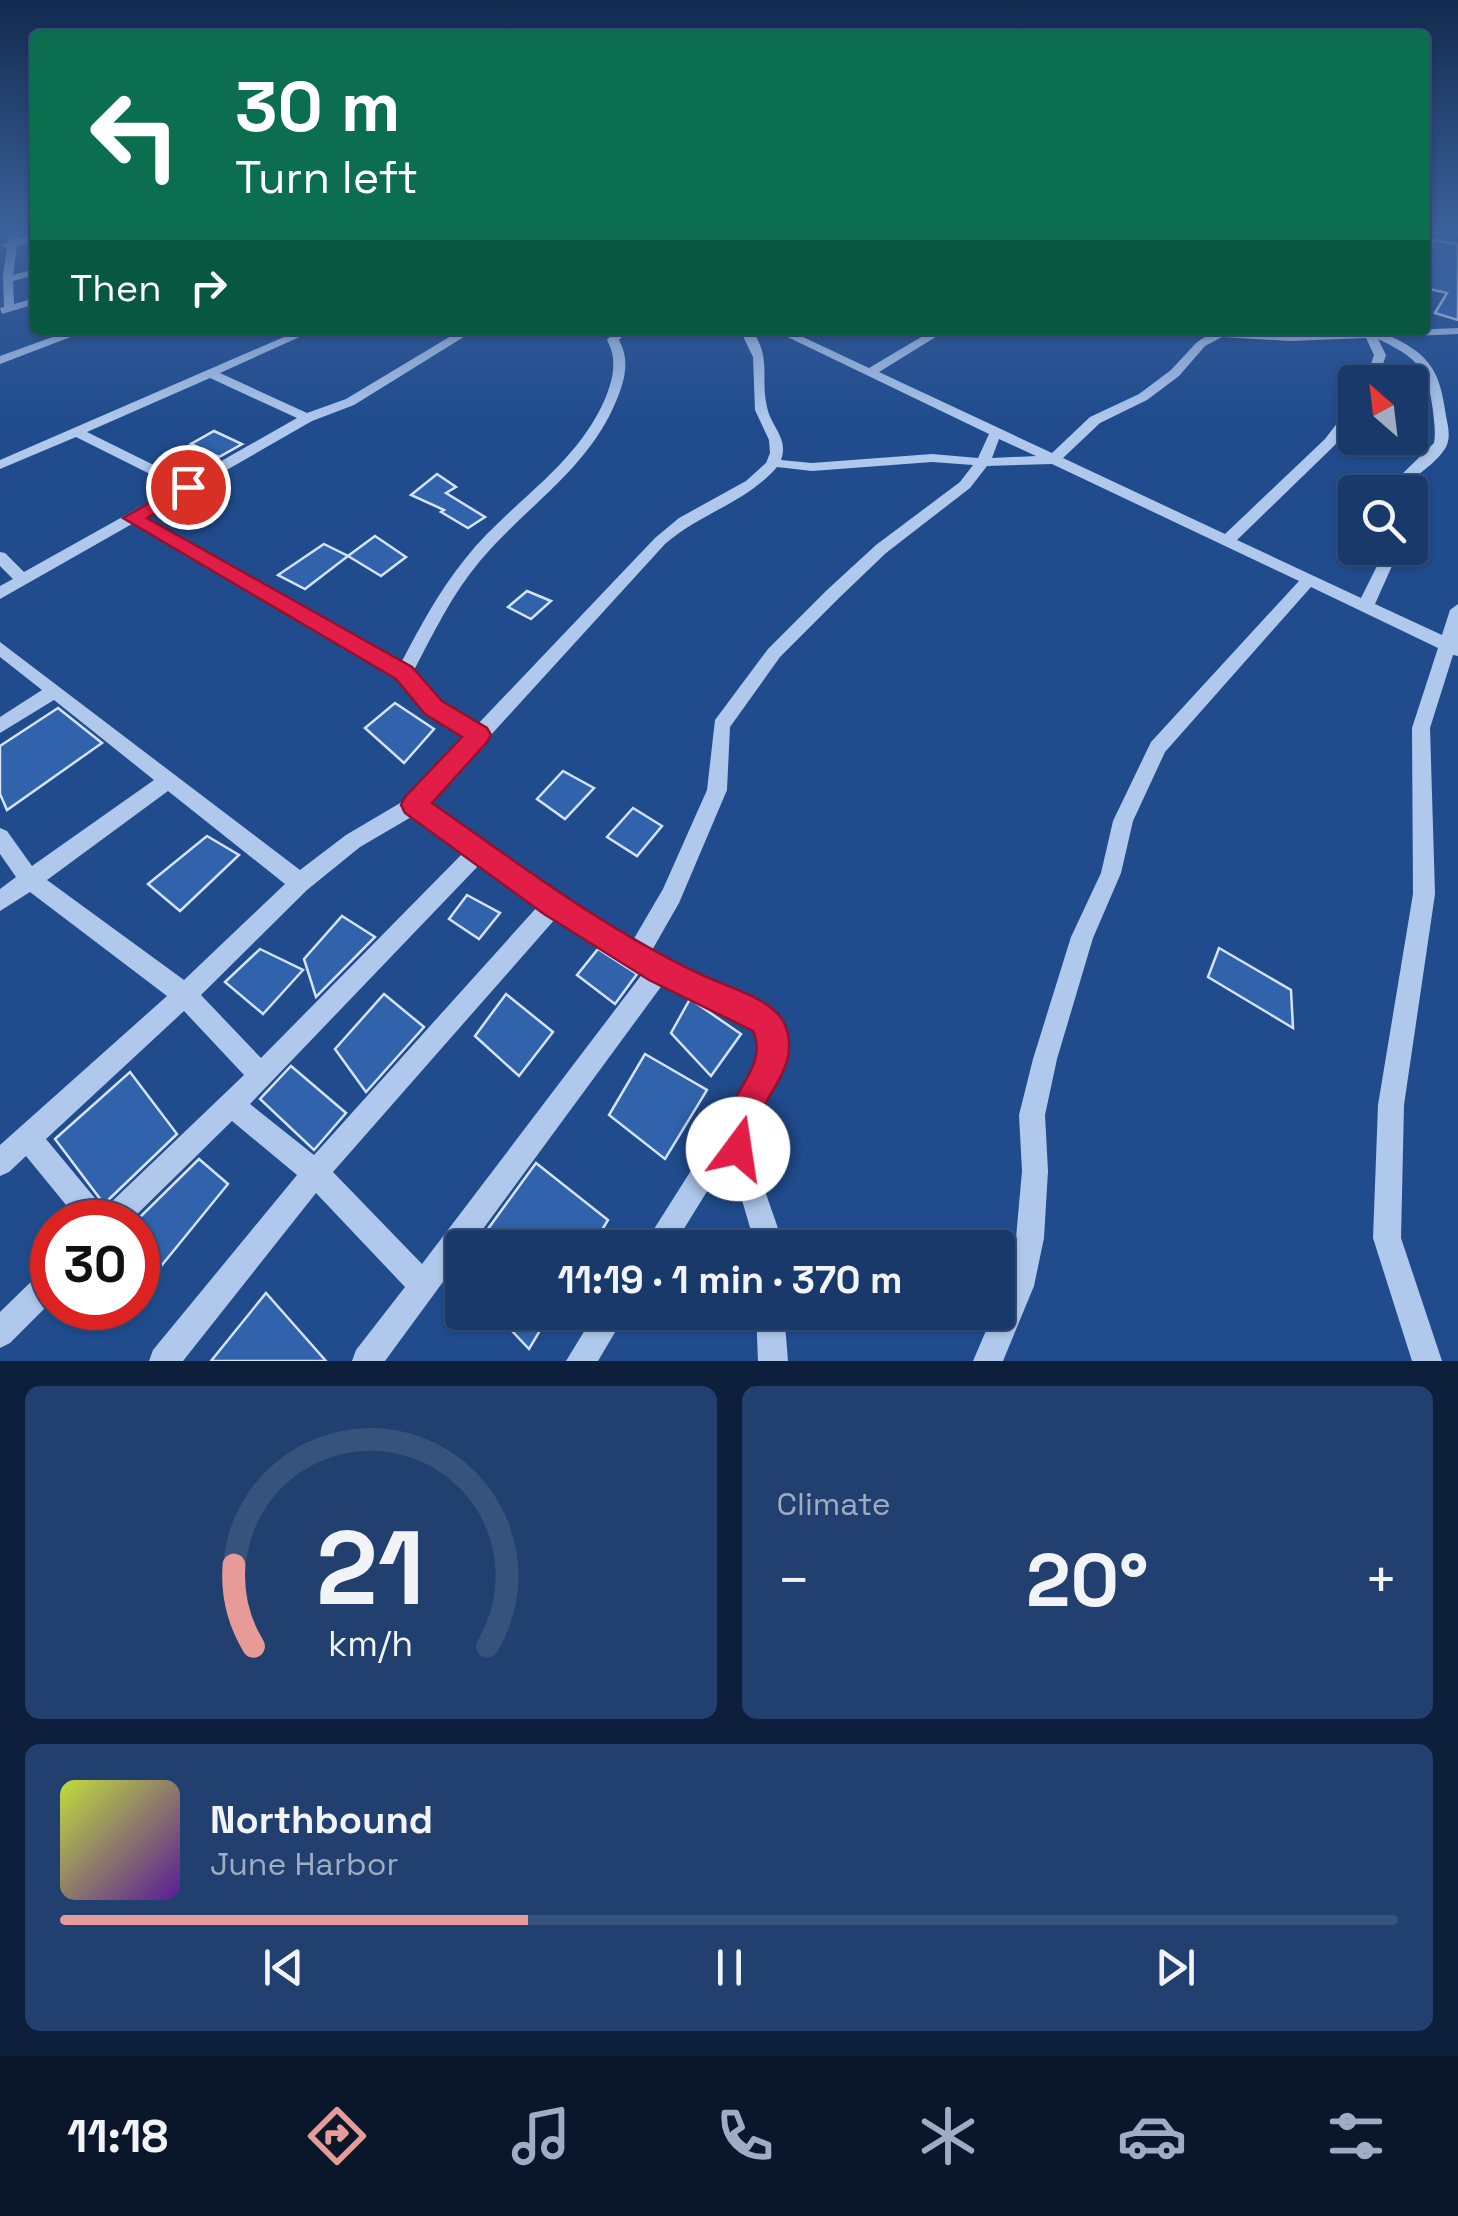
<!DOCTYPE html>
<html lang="en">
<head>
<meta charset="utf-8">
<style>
  body { margin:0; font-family:"Space Grotesk",sans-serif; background:#214070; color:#f1f3f6; height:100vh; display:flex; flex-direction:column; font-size:38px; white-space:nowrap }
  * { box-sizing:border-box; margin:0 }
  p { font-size:32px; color:#9facc1 }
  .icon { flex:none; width:55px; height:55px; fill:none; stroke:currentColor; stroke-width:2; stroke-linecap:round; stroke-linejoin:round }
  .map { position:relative; height:1361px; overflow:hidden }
  .panel { display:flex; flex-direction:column; gap:25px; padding:25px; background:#0d1f3a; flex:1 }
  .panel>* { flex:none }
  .hud { position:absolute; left:30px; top:30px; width:1400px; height:305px; border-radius:10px; box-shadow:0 2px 8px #0004,0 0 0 2px #36537e; background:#0b6e4f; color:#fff; overflow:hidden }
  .needle { width:65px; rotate:332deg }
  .fabs { position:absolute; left:1338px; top:365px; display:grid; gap:20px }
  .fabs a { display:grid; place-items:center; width:90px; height:90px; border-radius:10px; background:#18396a; box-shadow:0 2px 8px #0004,0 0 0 2px #36537e; font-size:50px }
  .speed { position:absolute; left:30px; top:1200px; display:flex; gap:20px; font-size:50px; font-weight:700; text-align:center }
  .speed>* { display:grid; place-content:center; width:130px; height:130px; border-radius:50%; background:#18396a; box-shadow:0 2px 8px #0004,0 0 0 2px #36537e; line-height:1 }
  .speed .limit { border:15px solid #d22; background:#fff; color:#111 }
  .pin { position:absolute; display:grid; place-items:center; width:85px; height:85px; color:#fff; margin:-42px; border:5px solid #fff; border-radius:50%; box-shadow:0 2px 10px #0007 }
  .me { position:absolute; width:110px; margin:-55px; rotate:14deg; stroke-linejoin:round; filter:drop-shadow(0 0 8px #0008) }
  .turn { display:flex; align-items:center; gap:35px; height:210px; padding:0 40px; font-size:45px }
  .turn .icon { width:130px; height:130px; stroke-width:2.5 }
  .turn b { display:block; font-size:70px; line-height:85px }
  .then { display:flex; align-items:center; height:95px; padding:0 40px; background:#0003; gap:20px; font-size:38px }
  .big { font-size:75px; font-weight:700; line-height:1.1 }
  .panel .widget { flex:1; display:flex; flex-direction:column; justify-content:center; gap:15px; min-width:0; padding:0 35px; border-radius:15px; background:#214070 }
  .panel .dial { align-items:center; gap:0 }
  .dial svg { height:260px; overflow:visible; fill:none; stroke:#36537e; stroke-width:7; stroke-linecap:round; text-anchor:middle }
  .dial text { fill:#f1f3f6; stroke:none }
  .song { display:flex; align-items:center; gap:30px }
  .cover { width:120px; height:120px; border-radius:15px; background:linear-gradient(135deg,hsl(70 70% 55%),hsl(270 70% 35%)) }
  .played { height:10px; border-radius:5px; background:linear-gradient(90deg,#e69b98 35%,#36537e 35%) }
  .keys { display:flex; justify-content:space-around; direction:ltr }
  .heat { display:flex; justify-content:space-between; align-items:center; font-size:55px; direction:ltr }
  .panel .tiles { flex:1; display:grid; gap:25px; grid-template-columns:1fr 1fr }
  .widget:last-child { grid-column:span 2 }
  .trip { position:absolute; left:445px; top:1230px; width:570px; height:100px; border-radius:10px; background:#18396a; box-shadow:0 2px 8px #0004,0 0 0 2px #36537e; font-weight:700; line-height:100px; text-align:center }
  .dock { display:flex; height:160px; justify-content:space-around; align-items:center; background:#0a172a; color:#9facc1 }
  .dock .icon { width:70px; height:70px }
  .dock .on { color:#e69b98 }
  .dock b { font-size:45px; color:#f1f3f6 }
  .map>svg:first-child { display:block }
  .building { fill:#3063ab; stroke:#d4e3f9; stroke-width:2.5 }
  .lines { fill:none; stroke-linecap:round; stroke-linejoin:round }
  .minor { fill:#afc8ec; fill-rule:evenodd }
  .route { fill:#e11d48; stroke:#92132f; stroke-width:2.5 }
</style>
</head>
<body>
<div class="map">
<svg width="1458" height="1361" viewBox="0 0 1458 1361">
  <rect width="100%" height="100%" fill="#204c8e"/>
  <g class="building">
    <polygon points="1433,240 1458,244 1458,320 1435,313 1447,293 1425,288 1425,266"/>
    <polygon points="214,431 242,444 219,457 191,444"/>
    <polygon points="437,474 456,487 446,493 485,517 468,528 441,512 444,510 411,495"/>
    <polygon points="375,536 406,557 381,576 348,556"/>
    <polygon points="324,544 348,556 305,589 278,575"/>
    <polygon points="527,591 551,601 531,619 508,607"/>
    <polygon points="395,703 434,729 404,763 365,728"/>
    <polygon points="58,708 102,743 7,810 0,794 0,746"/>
    <polygon points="563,771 594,788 565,819 537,799"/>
    <polygon points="633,808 662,826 637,856 607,837"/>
    <polygon points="207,836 239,855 180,911 148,884"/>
    <polygon points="467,895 500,913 479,939 449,919"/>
    <polygon points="342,916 375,937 316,997 304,959"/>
    <polygon points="1219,948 1291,990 1293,1028 1208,977"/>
    <polygon points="260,949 303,970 263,1014 225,982"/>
    <polygon points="598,949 637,974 615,1004 577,975"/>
    <polygon points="384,994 424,1027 366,1092 335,1049"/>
    <polygon points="506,994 553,1032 519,1076 475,1036"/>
    <polygon points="690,999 741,1034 711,1076 671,1033"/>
    <polygon points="645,1054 707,1090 665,1159 609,1115"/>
    <polygon points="291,1066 346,1113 314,1150 260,1099"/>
    <polygon points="130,1072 177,1134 104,1204 55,1139"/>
    <polygon points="199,1159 228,1184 162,1265 138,1229 138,1219"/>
    <polygon points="536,1163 608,1220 591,1248 474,1248"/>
    <polygon points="266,1293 326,1361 211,1361"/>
    <polygon points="494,1312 551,1312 529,1349"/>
  </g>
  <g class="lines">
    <g class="minor">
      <polygon points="9,230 19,230 18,239 35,234 35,240 17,246 13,275 35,269 35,275 13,281 14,304 35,298 35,304 2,314 0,308 4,307 3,275 7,248 0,246 8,242"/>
      <polygon points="1450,230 1458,230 1458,235"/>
      <path d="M1458 328V334L1392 337C1432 356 1440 373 1446 416 1448 426 1451 437 1446 447 1436 465 1414 474 1403 492H1389L1400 476 1434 443C1436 432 1434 422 1433 411 1428 368 1416 357 1378 339L1386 355 1377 382H1365L1374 355 1366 338 1291 341 1222 337 1205 346 1179 376 1147 400 1100 423 1063 458 1225 534 1325 439 1351 405 1355 404V417L1335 445 1237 540 1361 598 1386 548H1400L1375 604 1442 635 1450 610 1458 604V656L1453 655 1430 728 1435 894 1404 1105 1401 1238 1442 1361H1412L1373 1238 1378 1105 1413 894 1412 728 1438 648 1311 587 1165 752 1133 821 1121 873 1093 938 1057 1059 1045 1115 1048 1171 1044 1238 1034 1286 1003 1361H973L994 1312H998L1016 1238 1022 1171 1019 1115 1033 1059 1071 937 1101 873 1113 821 1151 742 1299 581 1052 464 987 466 970 488 886 553 839 598 780 657 730 727 727 790 679 903 651 952C687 973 756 988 780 1022 787 1032 786 1055 783 1067 778 1087 757 1101 751 1121 744 1145 777 1219 784 1248H756L729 1156 672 1248H642L759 1063 760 1036C734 1008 696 998 663 984L469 1248H462V1256L385 1361H352L356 1350 405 1287 316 1193 183 1361H149L153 1350 297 1175 232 1121 129 1222H80L26 1156 9 1172 0 1176V1145L167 996 30 892 0 911V889L16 877 0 854V828L7 831 32 866 154 780 54 700 0 733V717L42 690 0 657V642L300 870 346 835 407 799 466 736 428 712 398 678 132 524 0 599V586L13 579 0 566V552L5 553 24 572 176 487 76 437 0 469V460L300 330H315L220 373 307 413 346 399 461 330H475L354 405 312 421 143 518 401 663C420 627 439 591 465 559 510 502 575 468 605 399 613 379 618 360 607 340L616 330H628L619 340C630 360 625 379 617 399 589 469 527 505 480 561 452 594 433 634 413 672L440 702 477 725 655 538 679 518 746 481 766 463 770 453 769 440 755 410 753 357 740 330H752C772 359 760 377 767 407 771 427 789 438 781 460L812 463 932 454 978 458 989 434 773 330H788L869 368 933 330H947L879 372 1052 453 1090 417 1139 394 1171 370 1197 342 1215 331 1291 335ZM210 378 297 418 186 481 87 432ZM999 439 1036 456 992 458ZM932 462 973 465 960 482 876 545 827 590 768 649 715 720 707 790 663 889 632 942 541 883 428 804 665 544C699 514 747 502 777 467L812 471ZM168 791 285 884 184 980 47 880ZM413 816 464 852 261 1058 201 995 307 890 360 847ZM480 864 538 906 314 1155 250 1104ZM556 918 643 973 422 1264 333 1172ZM184 1011 244 1075 104 1209 46 1139Z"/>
      <polygon points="72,330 89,330 0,364 0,356"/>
      <polygon points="52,1267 52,1301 10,1343 0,1348 0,1312 42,1271"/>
      <polygon points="596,1312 627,1312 598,1361 566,1361"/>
      <polygon points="756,1312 784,1312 788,1361 758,1361"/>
    </g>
  </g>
  <linearGradient id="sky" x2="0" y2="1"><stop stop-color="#122a4e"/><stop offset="0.55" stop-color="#3c619b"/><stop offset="1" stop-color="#3c619b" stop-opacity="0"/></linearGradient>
  <rect width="1458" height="421" fill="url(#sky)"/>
  <path class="route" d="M188 481 197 487 194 491 147 518 412 667 442 701 487 728 491 735 487 742 432 803C519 864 606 930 702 975 727 987 775 999 785 1025 801 1065 767 1090 756 1124 752 1136 755 1148 750 1161L738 1166 726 1161C704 1106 773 1076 753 1031L649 980 544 914 405 813 401 805 405 797 462 737 425 714 396 679 123 518Z"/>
</svg>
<div class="fabs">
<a><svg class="needle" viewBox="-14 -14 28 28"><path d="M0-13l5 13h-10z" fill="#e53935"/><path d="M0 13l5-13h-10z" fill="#9facc1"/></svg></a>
<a><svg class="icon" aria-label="search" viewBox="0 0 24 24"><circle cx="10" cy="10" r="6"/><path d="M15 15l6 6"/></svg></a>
</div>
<div class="speed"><div class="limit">30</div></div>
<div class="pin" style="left:188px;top:487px;background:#d93025"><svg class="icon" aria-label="arrive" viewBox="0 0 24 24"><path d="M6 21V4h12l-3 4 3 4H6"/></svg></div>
<svg class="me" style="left:738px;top:1149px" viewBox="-20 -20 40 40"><circle r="19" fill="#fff"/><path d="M0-13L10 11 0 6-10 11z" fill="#e11d48"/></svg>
<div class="trip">11:19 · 1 min · 370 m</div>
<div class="hud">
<div class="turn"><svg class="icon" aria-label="left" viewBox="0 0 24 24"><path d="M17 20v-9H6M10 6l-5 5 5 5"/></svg><div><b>30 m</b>Turn left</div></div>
<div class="then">Then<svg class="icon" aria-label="right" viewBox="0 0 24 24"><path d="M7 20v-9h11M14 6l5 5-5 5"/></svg></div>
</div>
</div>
<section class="panel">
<div class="tiles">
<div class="widget dial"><svg viewBox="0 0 100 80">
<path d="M14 69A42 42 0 1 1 86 69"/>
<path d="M14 69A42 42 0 0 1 8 44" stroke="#e69b98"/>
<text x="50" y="56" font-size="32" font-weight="700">21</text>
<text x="50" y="72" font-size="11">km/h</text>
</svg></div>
<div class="widget"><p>Climate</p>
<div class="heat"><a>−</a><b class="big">20°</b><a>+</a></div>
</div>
<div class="widget">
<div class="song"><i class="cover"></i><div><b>Northbound</b><p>June Harbor</p></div></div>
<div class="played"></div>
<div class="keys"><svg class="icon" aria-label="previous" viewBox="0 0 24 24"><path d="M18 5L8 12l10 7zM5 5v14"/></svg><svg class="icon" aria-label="pause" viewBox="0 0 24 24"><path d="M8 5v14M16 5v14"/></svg><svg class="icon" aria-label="next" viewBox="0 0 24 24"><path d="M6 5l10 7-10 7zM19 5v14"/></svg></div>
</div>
</div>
</section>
<nav class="dock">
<b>11:18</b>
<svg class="icon on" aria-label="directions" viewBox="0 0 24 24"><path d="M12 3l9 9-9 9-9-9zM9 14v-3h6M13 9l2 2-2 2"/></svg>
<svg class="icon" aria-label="music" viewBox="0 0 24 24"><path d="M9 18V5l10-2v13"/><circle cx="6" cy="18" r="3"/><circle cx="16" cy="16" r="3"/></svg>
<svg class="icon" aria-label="phone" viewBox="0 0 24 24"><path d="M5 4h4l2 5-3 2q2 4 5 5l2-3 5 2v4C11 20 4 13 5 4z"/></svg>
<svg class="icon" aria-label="climate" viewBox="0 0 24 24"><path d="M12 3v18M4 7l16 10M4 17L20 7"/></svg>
<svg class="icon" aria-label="car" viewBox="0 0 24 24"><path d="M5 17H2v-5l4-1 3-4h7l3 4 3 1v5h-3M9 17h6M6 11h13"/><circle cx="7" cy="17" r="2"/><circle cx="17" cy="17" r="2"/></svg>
<svg class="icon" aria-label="filters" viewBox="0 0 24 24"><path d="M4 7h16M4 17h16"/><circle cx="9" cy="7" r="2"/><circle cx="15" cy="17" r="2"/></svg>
</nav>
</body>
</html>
